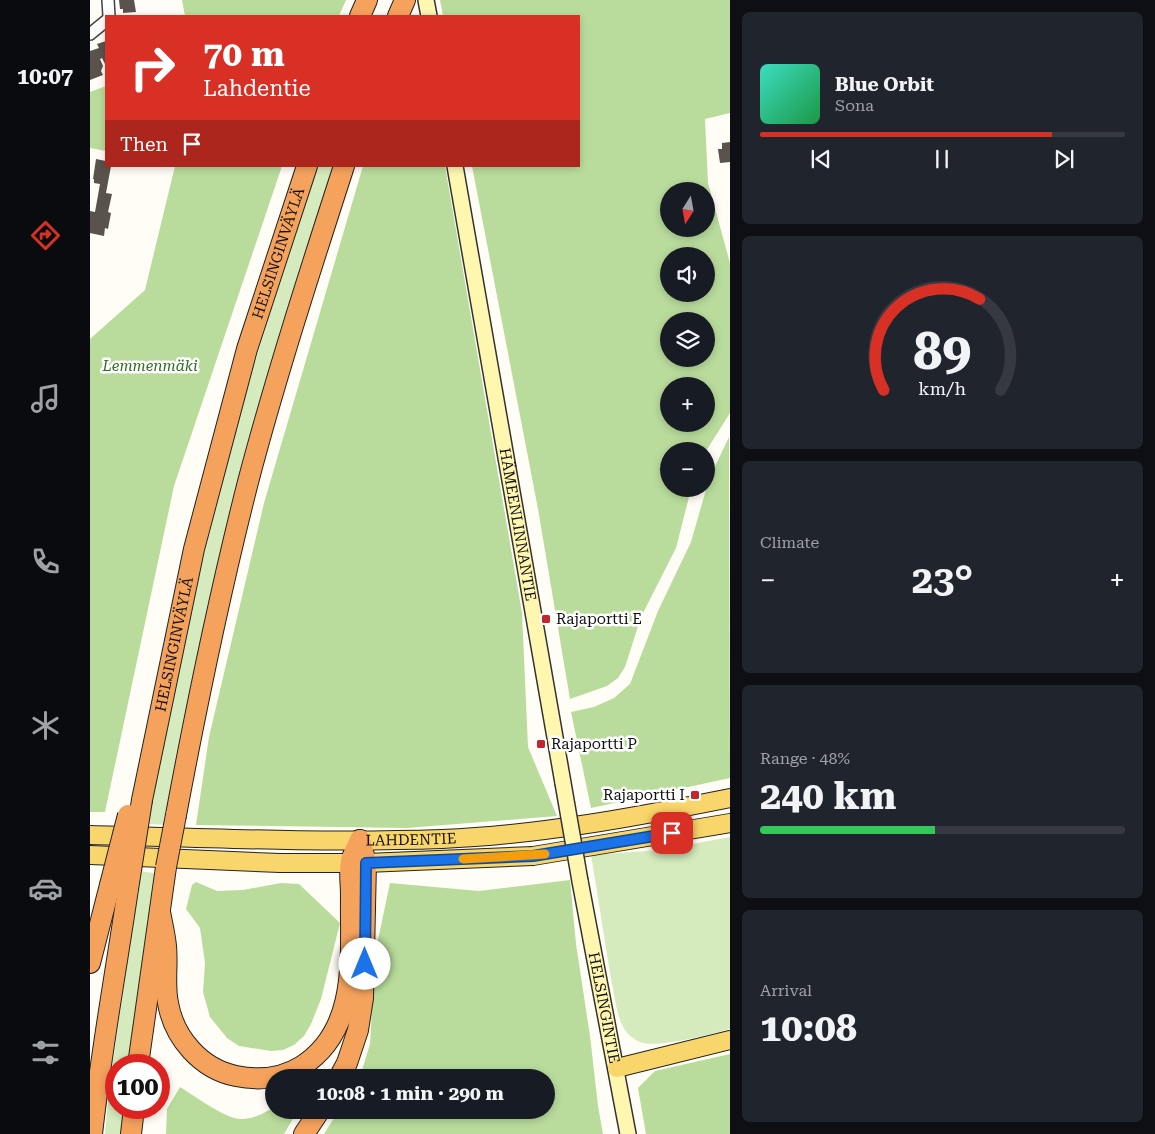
<!DOCTYPE html>
<html lang="en">
<head>
<meta charset="utf-8">
<style>
  body { margin:0; font-family:"Roboto Serif",serif; background:#20242c; color:#f1f3f6; height:100vh; display:flex; flex-direction:column; font-size:19px; white-space:nowrap }
  * { box-sizing:border-box; margin:0 }
  p { font-size:16px; color:#9ea1a6 }
  .icon { flex:none; width:28px; height:28px; fill:none; stroke:currentColor; stroke-width:2; stroke-linecap:round; stroke-linejoin:round }
  .map { position:relative; flex:1; overflow:hidden }
  .panel { display:flex; flex-direction:column; gap:12px; padding:12px; background:#0d0f14; width:425px }
  .panel>* { flex:none }
  .top-card { position:absolute; left:15px; top:15px; width:475px; height:152px; border-radius:0px; box-shadow:0 2px 8px #0003; background:#d93025; color:#fff; overflow:hidden }
  .needle { width:32px; rotate:191deg }
  .fabs { position:absolute; left:570px; top:182px; display:grid; gap:10px }
  .fabs a { display:grid; place-items:center; width:55px; height:55px; border-radius:50%; background:#171b24; box-shadow:0 2px 8px #0003; font-size:25px }
  .speed { position:absolute; left:15px; top:1054px; display:flex; gap:10px; font-size:25px; font-weight:700; text-align:center }
  .speed>* { display:grid; place-content:center; width:65px; height:65px; border-radius:50%; background:#171b24; box-shadow:0 2px 8px #0003; line-height:1 }
  .speed .limit { border:8px solid #d22; background:#fff; color:#111 }
  .pin { position:absolute; display:grid; place-items:center; width:42px; height:42px; color:#fff; margin:-21px; border-radius:10px; box-shadow:0 2px 8px #0006 }
  .me { position:absolute; width:55px; margin:-28px; rotate:0deg; stroke-linejoin:round; filter:drop-shadow(0 0 4px #0008) }
  .turn { display:flex; align-items:center; gap:18px; height:105px; padding:0 15px; font-size:22px }
  .turn .icon { width:65px; height:65px; stroke-width:2.5 }
  .turn b { display:block; font-size:35px; line-height:42px }
  .then { display:flex; align-items:center; height:48px; padding:0 15px; background:#0003; gap:10px; font-size:19px }
  .big { font-size:38px; font-weight:700; line-height:1.1 }
  .panel .widget { flex:1; display:flex; flex-direction:column; justify-content:center; gap:8px; min-width:0; padding:0 18px; border-radius:8px; background:#20242c }
  .panel .dial { align-items:center; gap:0 }
  .dial svg { height:130px; overflow:visible; fill:none; stroke:#363941; stroke-width:7; stroke-linecap:round; text-anchor:middle }
  .dial text { fill:#f1f3f6; stroke:none }
  .song { display:flex; align-items:center; gap:15px }
  .cover { width:60px; height:60px; border-radius:8px; background:linear-gradient(135deg,hsl(170 70% 55%),hsl(140 70% 35%)) }
  .played { height:5px; border-radius:2px; background:linear-gradient(90deg,#d93025 80%,#363941 80%) }
  .keys { display:flex; justify-content:space-around; direction:ltr }
  .heat { display:flex; justify-content:space-between; align-items:center; font-size:28px; direction:ltr }
  .charge { height:8px; border-radius:4px; background:linear-gradient(90deg,#34c759 48%,#363941 0) }
  .trip { position:absolute; left:175px; top:1069px; width:290px; height:50px; border-radius:25px; background:#171b24; box-shadow:0 2px 8px #0003; font-weight:700; line-height:50px; text-align:center }
  main { display:flex; flex:1; min-height:0 }
  .tabs { display:flex; flex-direction:column; width:90px; justify-content:space-around; align-items:center; background:#090b0e; color:#9ea1a6 }
  .tabs .icon { width:35px; height:35px }
  .tabs .current { color:#d93025 }
  .tabs b { font-size:22px; color:#f1f3f6 }
  .map>svg:first-child { display:block }
  .green { fill:#d5ebbd }
  .forest { fill:#b9dc9c; fill-rule:evenodd }
  .building { fill:#5a524d }
  .lines { fill:none; stroke-linecap:round; stroke-linejoin:round }
  .minor-casing { stroke:#444; stroke-width:14 }
  .secondary-casing { stroke:#333; stroke-width:18 }
  .primary-casing { stroke:#222; stroke-width:20 }
  .motorway-casing { stroke:#222; stroke-width:22 }
  .minor { stroke:#fff; stroke-width:11 }
  .secondary { stroke:#fff6b0; stroke-width:15 }
  .primary { stroke:#f9d66b; stroke-width:18 }
  .motorway { stroke:#f5a25d; stroke-width:20 }
  .secondary-bridge-casing { stroke:#333; stroke-width:18; stroke-linecap:butt }
  .motorway-bridge-casing { stroke:#222; stroke-width:22; stroke-linecap:butt }
  .secondary-bridge { stroke:#fff6b0; stroke-width:15 }
  .motorway-bridge { stroke:#f5a25d; stroke-width:20 }
  .route-casing { stroke:#114b97; stroke-width:12 }
  .route { stroke:#1a73e8; stroke-width:9 }
  .slow { stroke:#f59e0b; stroke-width:9 }
  .poi-dot { fill:#c4262e; stroke:#fff; stroke-width:2 }
  .labels { text-anchor:middle; stroke-width:5; stroke-linejoin:round; paint-order:stroke }
  .street-label { font-size:15px; fill:#111; stroke:#fff }
  .park-label { font-size:15px; font-style:italic; fill:#2f6b1f; stroke:#fff }
  .poi-label { font-size:15px; fill:#111; stroke:#fff; text-anchor:start }
</style>
</head>
<body>
<main>
<nav class="tabs">
<b>10:07</b>
<svg class="icon current" aria-label="directions" viewBox="0 0 24 24"><path d="M12 3l9 9-9 9-9-9zM9 14v-3h6M13 9l2 2-2 2"/></svg>
<svg class="icon" aria-label="music" viewBox="0 0 24 24"><path d="M9 18V5l10-2v13"/><circle cx="6" cy="18" r="3"/><circle cx="16" cy="16" r="3"/></svg>
<svg class="icon" aria-label="phone" viewBox="0 0 24 24"><path d="M5 4h4l2 5-3 2q2 4 5 5l2-3 5 2v4C11 20 4 13 5 4z"/></svg>
<svg class="icon" aria-label="climate" viewBox="0 0 24 24"><path d="M12 3v18M4 7l16 10M4 17L20 7"/></svg>
<svg class="icon" aria-label="car" viewBox="0 0 24 24"><path d="M5 17H2v-5l4-1 3-4h7l3 4 3 1v5h-3M9 17h6M6 11h13"/><circle cx="7" cy="17" r="2"/><circle cx="17" cy="17" r="2"/></svg>
<svg class="icon" aria-label="filters" viewBox="0 0 24 24"><path d="M4 7h16M4 17h16"/><circle cx="9" cy="7" r="2"/><circle cx="15" cy="17" r="2"/></svg>
</nav>
<div class="map">
<svg width="640" height="1134" viewBox="0 0 640 1134">
  <rect width="100%" height="100%" fill="#fffdf5"/>
  <g class="green">
    <polygon points="227,166 245,166 76,825 59,824 64,783 108,578 157,387"/>
    <path d="M640 837V1029C620 1034 568 1049 550 1042 544 1039 539 1036 535 1030 526 1016 525 996 521 979 514 938 508 896 501 855L570 850Z"/>
    <polygon points="50,871 69,874 41,1065 26,1065 26,1108 36,1108 33,1134 15,1134 19,1090"/>
  </g>
  <g class="forest">
    <polygon points="92,0 256,0 249,16 95,16"/>
    <path d="M350 0H640V113L615 119 618 183 640 263V413L616 451H579V489H601L586 548 551 617 535 667 528 678 517 686 480 699 448 509 382 166H489V16H353ZM579 191H616V229H579ZM579 256H616V294H579ZM579 321H616V359H579ZM579 386H616V424H579Z"/>
    <polygon points="16,86 16,151 0,148 0,92"/>
    <polygon points="85,166 192,166 84,486 15,812 0,812 0,339 55,290"/>
    <polygon points="273,166 355,166 432,613 438,747 467,816 317,828 106,825 119,737 174,503"/>
    <polygon points="639,437 640,778 501,808 481,712 504,707 524,698 540,684 568,611 601,542 619,479"/>
    <polygon points="480,880 486,944 500,1036 508,1106 513,1134 234,1134 249,1110 456,1110 456,1078 270,1077 280,1044 285,954 300,883 389,891"/>
    <polygon points="106,882 127,891 153,890 191,883 209,884 250,923 231,999 221,1024 214,1036 204,1045 193,1050 181,1051 149,1046 137,1038 120,1017 113,992 115,963 110,928 96,909 102,885"/>
    <polygon points="640,1054 640,1134 556,1134 548,1088 565,1071"/>
    <path d="M90 1087C105 1096 134 1118 150 1119 161 1120 175 1113 184 1107V1110H208L194 1134H76L77 1109Z"/>
  </g>
  <g class="building">
    <polygon points="29,0 44,0 46,12 33,13 33,9 30,9"/>
    <polygon points="16,41 16,66 12,58 10,59 13,66 11,71 13,75 0,80 0,51 9,48 7,44"/>
    <polygon points="640,142 640,162 630,163 628,149 632,149 632,143"/>
    <polygon points="6,159 16,161 16,166 21,166 16,193 22,194 18,212 21,213 18,229 15,228 14,236 0,233 0,211 5,212 10,184 4,183 4,179 3,179"/>
  </g>
  <g class="lines">
    <g class="minor-casing">
      <g id="minor">
        <polyline points="18,0 19,16"/>
        <polyline points="0,34 16,21"/>
      </g>
    </g>
    <g class="secondary-casing">
      <g id="secondary">
        <polyline points="336,0 339,16"/>
        <path id="s1" d="M365 166 473 783"/>
        <path id="s2" d="M490 881 538 1134"/>
      </g>
    </g>
    <g class="primary-casing">
      <g id="primary">
        <path id="s3" d="M0 835C117 838 235 843 352 839 449 835 545 817 640 798"/>
        <polyline points="0,855 190,863 276,863 443,856 640,823"/>
        <polyline points="527,1068 640,1040"/>
      </g>
    </g>
    <g class="motorway-casing">
      <g id="motorway">
        <polyline points="270,16 277,0"/>
        <polyline points="308,16 315,0"/>
        <path id="s4" d="M52 800 104 549 157 349 217 166"/>
        <path d="M86 815C107 703 130 592 158 482 186 376 220 271 254 166"/>
        <path d="M70 912C72 923 75 935 76 946 78 965 74 984 78 1003 84 1038 111 1069 146 1076 170 1081 191 1079 212 1066 270 1029 260 954 261 895 261 885 259 872 261 861 263 854 267 847 270 840"/>
        <polyline points="0,963 20,885"/>
        <polyline points="48,1065 76,867"/>
        <polyline points="249,1078 257,1063 268,1030 273,998 276,863 270,840"/>
        <path d="M2 1134C11 1052 26 971 38 889"/>
        <polyline points="41,1134 44,1108"/>
        <polyline points="214,1134 230,1110"/>
      </g>
    </g>
    <use href="#minor" class="minor"/>
    <use href="#secondary" class="secondary"/>
    <use href="#primary" class="primary"/>
    <use href="#motorway" class="motorway"/>
    <g class="secondary-bridge-casing">
      <polyline id="secondary-bridge" points="473,783 490,881"/>
    </g>
    <g class="motorway-bridge-casing">
      <g id="motorway-bridge">
        <polyline points="76,867 86,815"/>
        <polyline points="20,885 38,815"/>
        <polyline points="38,889 52,800"/>
      </g>
    </g>
    <use href="#secondary-bridge" class="secondary-bridge"/>
    <use href="#motorway-bridge" class="motorway-bridge"/>
  </g>
  <g class="lines">
    <g class="route-casing">
      <polyline id="route" points="275,964 276,863 443,856 582,833"/>
    </g>
    <use href="#route" class="route"/>
    <polyline class="slow" points="373,859 455,854"/>
  </g>
  <g class="poi-dot">
    <rect x="451" y="614" width="10" height="10" rx="2.5"/>
    <rect x="446" y="739" width="10" height="10" rx="2.5"/>
    <rect x="600" y="790" width="10" height="10" rx="2.5"/>
  </g>
  <g class="labels">
    <g class="street-label">
      <text dy="5" stroke="none"><textPath href="#s4" startOffset="564">HELSINGINVÄYLÄ</textPath></text>
      <text dy="5" stroke="none"><textPath href="#s1" startOffset="364">HÄMEENLINNANTIE</textPath></text>
      <text dy="5" stroke="none"><textPath href="#s4" startOffset="159">HELSINGINVÄYLÄ</textPath></text>
      <text dy="5" stroke="none"><textPath href="#s3" startOffset="321">LAHDENTIE</textPath></text>
      <text dy="5" stroke="none"><textPath href="#s2" startOffset="129">HELSINGINTIE</textPath></text>
    </g>
    <g class="park-label">
      <text x="60" y="371">Lemmenmäki</text>
    </g>
    <g class="poi-label">
      <text x="466" y="624">Rajaportti E</text>
      <text x="461" y="749">Rajaportti P</text>
      <text x="595" y="800" text-anchor="end">Rajaportti I</text>
    </g>
  </g>
</svg>
<div class="fabs">
<a><svg class="needle" viewBox="-14 -14 28 28"><path d="M0-13l5 13h-10z" fill="#e53935"/><path d="M0 13l5-13h-10z" fill="#9ea1a6"/></svg></a>
<a><svg class="icon" aria-label="sound" viewBox="0 0 24 24"><path d="M4 9h4l5-4v14l-5-4H4zM17 9q2 3 0 6"/></svg></a>
<a><svg class="icon" aria-label="layers" viewBox="0 0 24 24"><path d="M12 4l9 5-9 5-9-5zM3 14l9 5 9-5"/></svg></a>
<a>+</a>
<a>−</a>
</div>
<div class="speed"><div class="limit">100</div></div>
<div class="pin" style="left:582px;top:833px;background:#d93025"><svg class="icon" aria-label="arrive" viewBox="0 0 24 24"><path d="M6 21V4h12l-3 4 3 4H6"/></svg></div>
<svg class="me" style="left:275px;top:964px" viewBox="-20 -20 40 40"><circle r="19" fill="#fff"/><path d="M0-13L10 11 0 6-10 11z" fill="#1a73e8"/></svg>
<div class="trip">10:08 · 1 min · 290 m</div>
<div class="top-card">
<div class="turn"><svg class="icon" aria-label="right" viewBox="0 0 24 24"><path d="M7 20v-9h11M14 6l5 5-5 5"/></svg><div><b>70 m</b>Lahdentie</div></div>
<div class="then">Then<svg class="icon" aria-label="arrive" viewBox="0 0 24 24"><path d="M6 21V4h12l-3 4 3 4H6"/></svg></div>
</div>
</div>
<section class="panel">
<div class="widget">
<div class="song"><i class="cover"></i><div><b>Blue Orbit</b><p>Sona</p></div></div>
<div class="played"></div>
<div class="keys"><svg class="icon" aria-label="previous" viewBox="0 0 24 24"><path d="M18 5L8 12l10 7zM5 5v14"/></svg><svg class="icon" aria-label="pause" viewBox="0 0 24 24"><path d="M8 5v14M16 5v14"/></svg><svg class="icon" aria-label="next" viewBox="0 0 24 24"><path d="M6 5l10 7-10 7zM19 5v14"/></svg></div>
</div>
<div class="widget dial"><svg viewBox="0 0 100 80">
<path d="M14 69A42 42 0 1 1 86 69"/>
<path d="M14 69A42 42 0 0 1 73 13" stroke="#d93025"/>
<text x="50" y="56" font-size="32" font-weight="700">89</text>
<text x="50" y="72" font-size="11">km/h</text>
</svg></div>
<div class="widget"><p>Climate</p>
<div class="heat"><a>−</a><b class="big">23°</b><a>+</a></div>
</div>
<div class="widget"><p>Range · 48%</p><b class="big">240 km</b><div class="charge"></div></div>
<div class="widget"><p>Arrival</p><b class="big">10:08</b></div>
</section>
</main>
</body>
</html>
